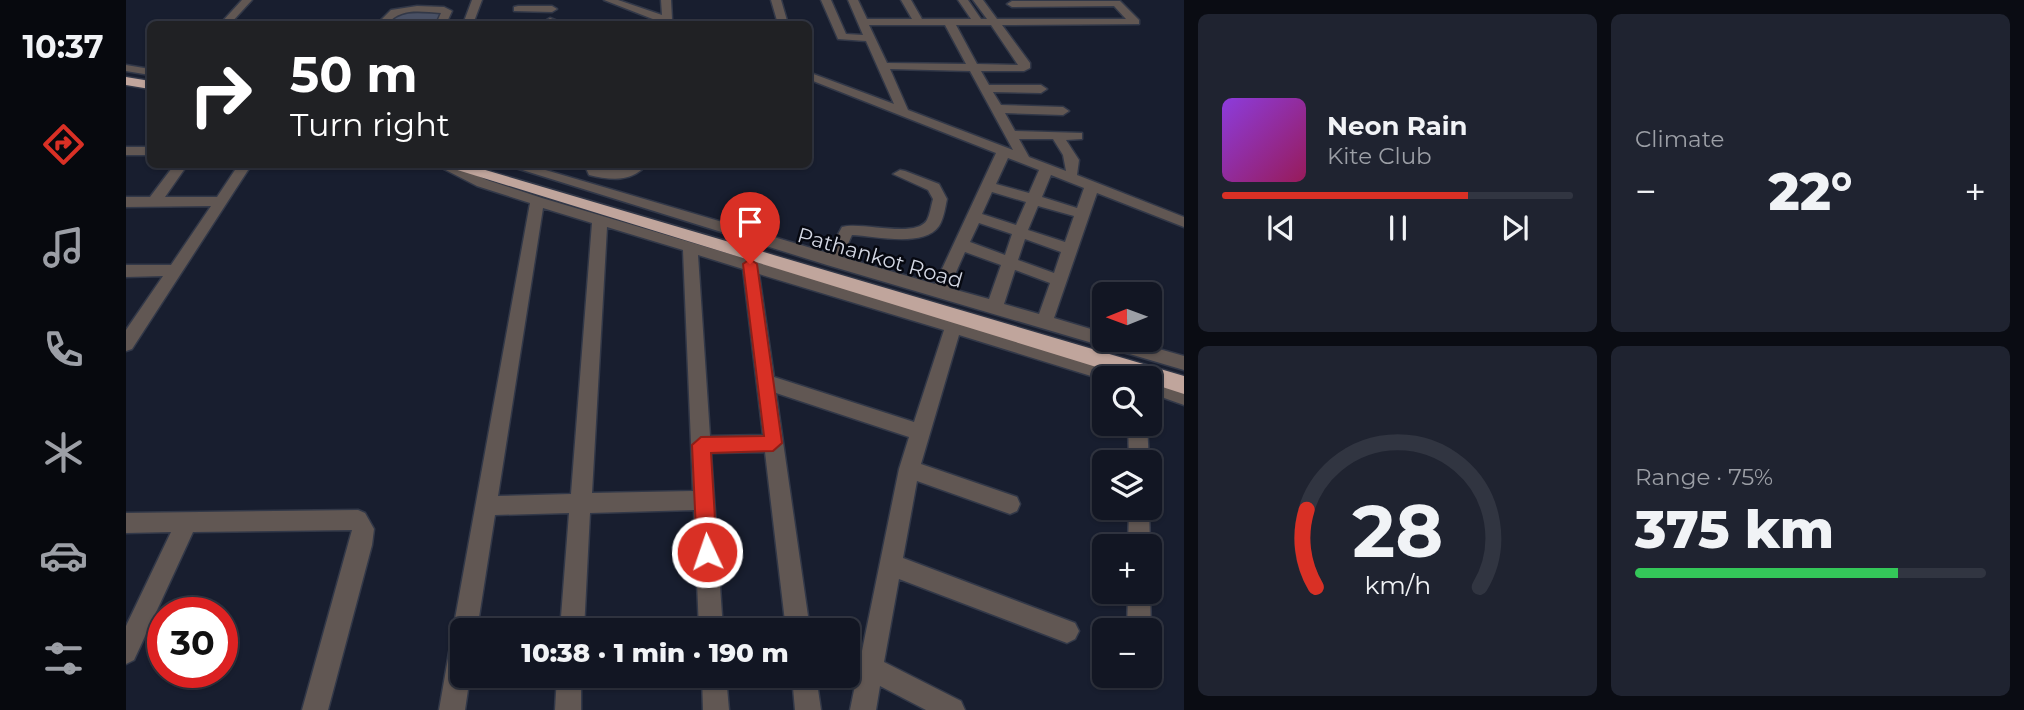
<!DOCTYPE html>
<html lang="en">
<head>
<meta charset="utf-8">
<style>
  body { margin:0; font-family:Montserrat,sans-serif; background:#1f2330; color:#f1f3f6; height:100vh; display:flex; flex-direction:column; font-size:26px; white-space:nowrap }
  * { box-sizing:border-box; margin:0 }
  p { font-size:23px; color:#9c9fa6 }
  .icon { flex:none; width:38px; height:38px; fill:none; stroke:currentColor; stroke-width:2; stroke-linecap:round; stroke-linejoin:round }
  .map { position:relative; flex:1; overflow:hidden }
  .details { display:flex; flex-direction:column; gap:14px; padding:14px; background:#0a0c13; width:840px }
  .details>* { flex:none }
  .banner { position:absolute; left:21px; top:21px; width:665px; height:147px; border-radius:10px; box-shadow:0 2px 5px #0004,0 0 0 2px #313541; background:#202124; color:#fff; overflow:hidden }
  .needle { width:46px; rotate:269deg }
  .fabs { position:absolute; left:966px; top:282px; display:grid; gap:14px }
  .fabs a { display:grid; place-items:center; width:70px; height:70px; border-radius:10px; background:#121623; box-shadow:0 2px 5px #0004,0 0 0 2px #313541; font-size:35px }
  .speed { position:absolute; left:21px; top:597px; display:flex; gap:14px; font-size:35px; font-weight:700; text-align:center }
  .speed>* { display:grid; place-content:center; width:91px; height:91px; border-radius:50%; background:#121623; box-shadow:0 2px 5px #0004,0 0 0 2px #313541; line-height:1 }
  .speed .limit { border:10px solid #d22; background:#fff; color:#111 }
  .pin { position:absolute; display:grid; place-items:center; width:60px; height:60px; color:#fff; margin:-72px -30px; border-radius:50% 50% 50% 0; rotate:-45deg; box-shadow:0 0 7px #0007 }
  .pin .icon { rotate:45deg }
  .me { position:absolute; width:77px; margin:-38px; rotate:357deg; stroke-linejoin:round; filter:drop-shadow(0 0 5px #0008) }
  .turn { display:flex; align-items:center; gap:24px; height:147px; padding:0 28px; font-size:32px }
  .turn .icon { width:91px; height:91px; stroke-width:2.5 }
  .turn b { display:block; font-size:49px; line-height:60px }
  .big { font-size:52px; font-weight:800; line-height:1.1 }
  .details .widget { flex:1; display:flex; flex-direction:column; justify-content:center; gap:10px; min-width:0; padding:0 24px; border-radius:10px; background:#1f2330 }
  .details .dial { align-items:center; gap:0 }
  .dial svg { height:182px; overflow:visible; fill:none; stroke:#313541; stroke-width:7; stroke-linecap:round; text-anchor:middle }
  .dial text { fill:#f1f3f6; stroke:none }
  .song { display:flex; align-items:center; gap:21px }
  .cover { width:84px; height:84px; border-radius:10px; background:linear-gradient(135deg,hsl(270 70% 55%),hsl(330 70% 35%)) }
  .played { height:7px; border-radius:4px; background:linear-gradient(90deg,#d93025 70%,#313541 70%) }
  .keys { display:flex; justify-content:space-around; direction:ltr }
  .heat { display:flex; justify-content:space-between; align-items:center; font-size:38px; direction:ltr }
  .charge { height:10px; border-radius:5px; background:linear-gradient(90deg,#34c759 75%,#313541 0) }
  .details .tiles { flex:1; display:grid; gap:14px; grid-template-columns:repeat(2,1fr) }
  .trip { position:absolute; left:324px; top:618px; width:410px; height:70px; border-radius:10px; background:#121623; box-shadow:0 2px 5px #0004,0 0 0 2px #313541; font-weight:800; line-height:70px; text-align:center }
  main { display:flex; flex:1; min-height:0 }
  .dock { display:flex; flex-direction:column; width:126px; justify-content:space-around; align-items:center; background:#07090e; color:#9c9fa6 }
  .dock .icon { width:49px; height:49px }
  .dock .on { color:#d93025 }
  .dock b { font-size:32px; color:#f1f3f6 }
  .map>svg:first-child { display:block }
  .building { fill:#495064; stroke:#6c7489; stroke-width:2 }
  .lines { fill:none; stroke-linecap:round; stroke-linejoin:round }
  .minor-casing { stroke:#323848; stroke-width:3 }
  .highway-casing { stroke:#323848; stroke-width:3 }
  .minor { fill:#615753; fill-rule:evenodd }
  .highway { fill:#c0a59c; fill-rule:evenodd }
  .route { fill:#d93025; stroke:#8d1f18; stroke-width:2 }
  .labels { text-anchor:middle; stroke-width:5; stroke-linejoin:round; paint-order:stroke }
  .street-label { font-size:21px; fill:#d3d7e3; stroke:#060810 }
</style>
</head>
<body>
<main>
<nav class="dock">
<b>10:37</b>
<svg class="icon on" aria-label="directions" viewBox="0 0 24 24"><path d="M12 3l9 9-9 9-9-9zM9 14v-3h6M13 9l2 2-2 2"/></svg>
<svg class="icon" aria-label="music" viewBox="0 0 24 24"><path d="M9 18V5l10-2v13"/><circle cx="6" cy="18" r="3"/><circle cx="16" cy="16" r="3"/></svg>
<svg class="icon" aria-label="phone" viewBox="0 0 24 24"><path d="M5 4h4l2 5-3 2q2 4 5 5l2-3 5 2v4C11 20 4 13 5 4z"/></svg>
<svg class="icon" aria-label="climate" viewBox="0 0 24 24"><path d="M12 3v18M4 7l16 10M4 17L20 7"/></svg>
<svg class="icon" aria-label="car" viewBox="0 0 24 24"><path d="M5 17H2v-5l4-1 3-4h7l3 4 3 1v5h-3M9 17h6M6 11h13"/><circle cx="7" cy="17" r="2"/><circle cx="17" cy="17" r="2"/></svg>
<svg class="icon" aria-label="filters" viewBox="0 0 24 24"><path d="M4 7h16M4 17h16"/><circle cx="9" cy="7" r="2"/><circle cx="15" cy="17" r="2"/></svg>
</nav>
<div class="map">
<svg width="1058" height="710" viewBox="0 0 1058 710">
  <rect width="100%" height="100%" fill="#181e2f"/>
  <polygon class="building" points="269,11 318,12 311,24 261,24"/>
  <g class="lines">
    <g class="minor-casing">
      <g id="minor">
        <polygon points="116,0 126,0 104,24 94,24"/>
        <polygon points="346,0 356,0 347,24 337,24"/>
        <polygon points="478,0 492,0 536,15 535,0 545,0 546,19 556,24 537,23"/>
        <polygon points="645,0 655,0 662,24 652,24"/>
        <path d="M695 0H705L720 34 737 35 722 0H732L741 19H786L775 0H785L796 19H845L832 0H842L855 19H861L847 0H857L871 19H1000L988 6 886 7 881 4 886 1H994L1013 20V24L876 25 904 63V68L898 71H855L863 85H915L921 89 915 93 867 92 875 105 937 107 943 111 937 115 879 113 889 131 956 133V139L940 140 953 160 951 175 1058 217V227L971 193 928 318 978 333V340H1001L1058 356V370L701 265 377 164H399L702 253 716 227C735 221 790 239 801 220 804 214 805 206 807 199L802 190 767 174 774 170 779 171 813 184 821 199C819 208 818 218 813 226 798 248 748 236 726 235L716 257 809 284 870 153 682 79V72L768 104 740 41 712 39ZM743 25H819L840 64 761 63ZM830 25H865L892 65 851 64ZM764 69 844 71 887 150 782 110ZM893 139H927L937 155 940 171 903 157ZM882 158 913 170 903 193 870 184ZM925 175 958 188 951 208 916 197ZM866 192 900 202 890 225 856 214ZM912 206 948 216 939 242 902 230ZM853 223 886 234 879 255 844 242ZM899 239 935 252 928 273 892 260ZM839 252 875 265 863 299 823 288ZM889 270 924 283 913 314 878 304Z"/>
        <path d="M291 6 318 7 326 11 320 24H310L315 13C295 12 276 7 261 24H251L265 10Z"/>
        <polygon points="392,6 426,6 431,9 426,12 388,11 388,7"/>
        <polygon points="424,18 439,24 420,23 419,21"/>
        <polygon points="0,65 24,69 24,75 0,71"/>
        <rect x="0" y="147" width="24" height="8"/>
        <polygon points="49,164 62,164 39,197 91,197 113,164 126,164 6,349 0,351 0,330 37,276 0,277 0,265 45,265 85,206 0,207 0,197 24,197"/>
        <path d="M308 164H326L361 180 416 198 1003 373 1006 378 978 380 833 335 795 464 891 497 894 504 891 511 884 514 791 481 777 558 949 623 953 631 949 639 941 643 773 579 758 662 835 701 839 710H800L754 686 750 710H724L773 469 783 437 650 393 684 630H660L639 452 585 453 597 630H573L568 510 464 513 458 630H434L443 513 369 515 351 630H336V676H344L339 710H313L324 647 330 637 327 630 404 203 351 186ZM417 208 466 223 445 494 372 496ZM481 227 557 250 567 491 466 493ZM572 255 617 269 637 435 584 436ZM633 274 818 330 788 422 648 377Z"/>
        <path d="M458 164H471L473 169C492 173 504 164 521 164 506 183 484 180 463 175Z"/>
        <polygon points="1024,379 1058,389 1058,405 1024,393"/>
        <polygon points="1002,424 1021,424 1023,462 1003,462"/>
        <polygon points="1003,508 1023,508 1024,546 1002,546"/>
        <polygon points="232,510 239,513 248,529 246,545 202,710 176,710 226,530 67,532 8,660 0,664 0,626 45,532 0,533 0,513"/>
        <polygon points="1024,591 1025,630 1024,632 1024,630 1001,630 1002,592"/>
        <polygon points="431,676 455,676 455,710 429,710"/>
        <polygon points="576,676 600,676 603,710 577,710"/>
        <polygon points="666,676 690,676 695,710 669,710"/>
      </g>
    </g>
    <g class="highway-casing">
      <g id="highway">
        <polygon points="0,77 24,81 24,89 0,85"/>
        <polygon points="312,164 339,164 1058,376 1058,394 1024,383 1024,378 1006,378"/>
      </g>
    </g>
    <use href="#minor" class="minor"/>
    <use href="#highway" class="highway"/>
  </g>
  <polygon class="route" points="624,259 631,264 656,443 647,451 585,453 591,552 588,559 581,562 574,559 571,552 566,445 575,437 638,436 617,264"/>
  <g class="labels">
    <g class="street-label">
      <text transform="translate(754 258) rotate(16)" y="7">Pathankot Road</text>
    </g>
  </g>
</svg>
<div class="fabs">
<a><svg class="needle" viewBox="-14 -14 28 28"><path d="M0-13l5 13h-10z" fill="#e53935"/><path d="M0 13l5-13h-10z" fill="#9c9fa6"/></svg></a>
<a><svg class="icon" aria-label="search" viewBox="0 0 24 24"><circle cx="10" cy="10" r="6"/><path d="M15 15l6 6"/></svg></a>
<a><svg class="icon" aria-label="layers" viewBox="0 0 24 24"><path d="M12 4l9 5-9 5-9-5zM3 14l9 5 9-5"/></svg></a>
<a>+</a>
<a>−</a>
</div>
<div class="speed"><div class="limit">30</div></div>
<div class="pin" style="left:624px;top:264px;background:#d93025"><svg class="icon" aria-label="arrive" viewBox="0 0 24 24"><path d="M6 21V4h12l-3 4 3 4H6"/></svg></div>
<svg class="me" style="left:581px;top:552px" viewBox="-20 -20 40 40"><circle r="17" fill="#d93025" stroke="#fff" stroke-width="3"/><path d="M0-11L8 9 0 5-8 9z" fill="#fff"/></svg>
<div class="trip">10:38 · 1 min · 190 m</div>
<div class="banner">
<div class="turn"><svg class="icon" aria-label="right" viewBox="0 0 24 24"><path d="M7 20v-9h11M14 6l5 5-5 5"/></svg><div><b>50 m</b>Turn right</div></div>
</div>
</div>
<section class="details">
<div class="tiles">
<div class="widget">
<div class="song"><i class="cover"></i><div><b>Neon Rain</b><p>Kite Club</p></div></div>
<div class="played"></div>
<div class="keys"><svg class="icon" aria-label="previous" viewBox="0 0 24 24"><path d="M18 5L8 12l10 7zM5 5v14"/></svg><svg class="icon" aria-label="pause" viewBox="0 0 24 24"><path d="M8 5v14M16 5v14"/></svg><svg class="icon" aria-label="next" viewBox="0 0 24 24"><path d="M6 5l10 7-10 7zM19 5v14"/></svg></div>
</div>
<div class="widget"><p>Climate</p>
<div class="heat"><a>−</a><b class="big">22°</b><a>+</a></div>
</div>
<div class="widget dial"><svg viewBox="0 0 100 80">
<path d="M14 69A42 42 0 1 1 86 69"/>
<path d="M14 69A42 42 0 0 1 10 35" stroke="#d93025"/>
<text x="50" y="56" font-size="32" font-weight="700">28</text>
<text x="50" y="72" font-size="11">km/h</text>
</svg></div>
<div class="widget"><p>Range · 75%</p><b class="big">375 km</b><div class="charge"></div></div>
</div>
</section>
</main>
</body>
</html>
